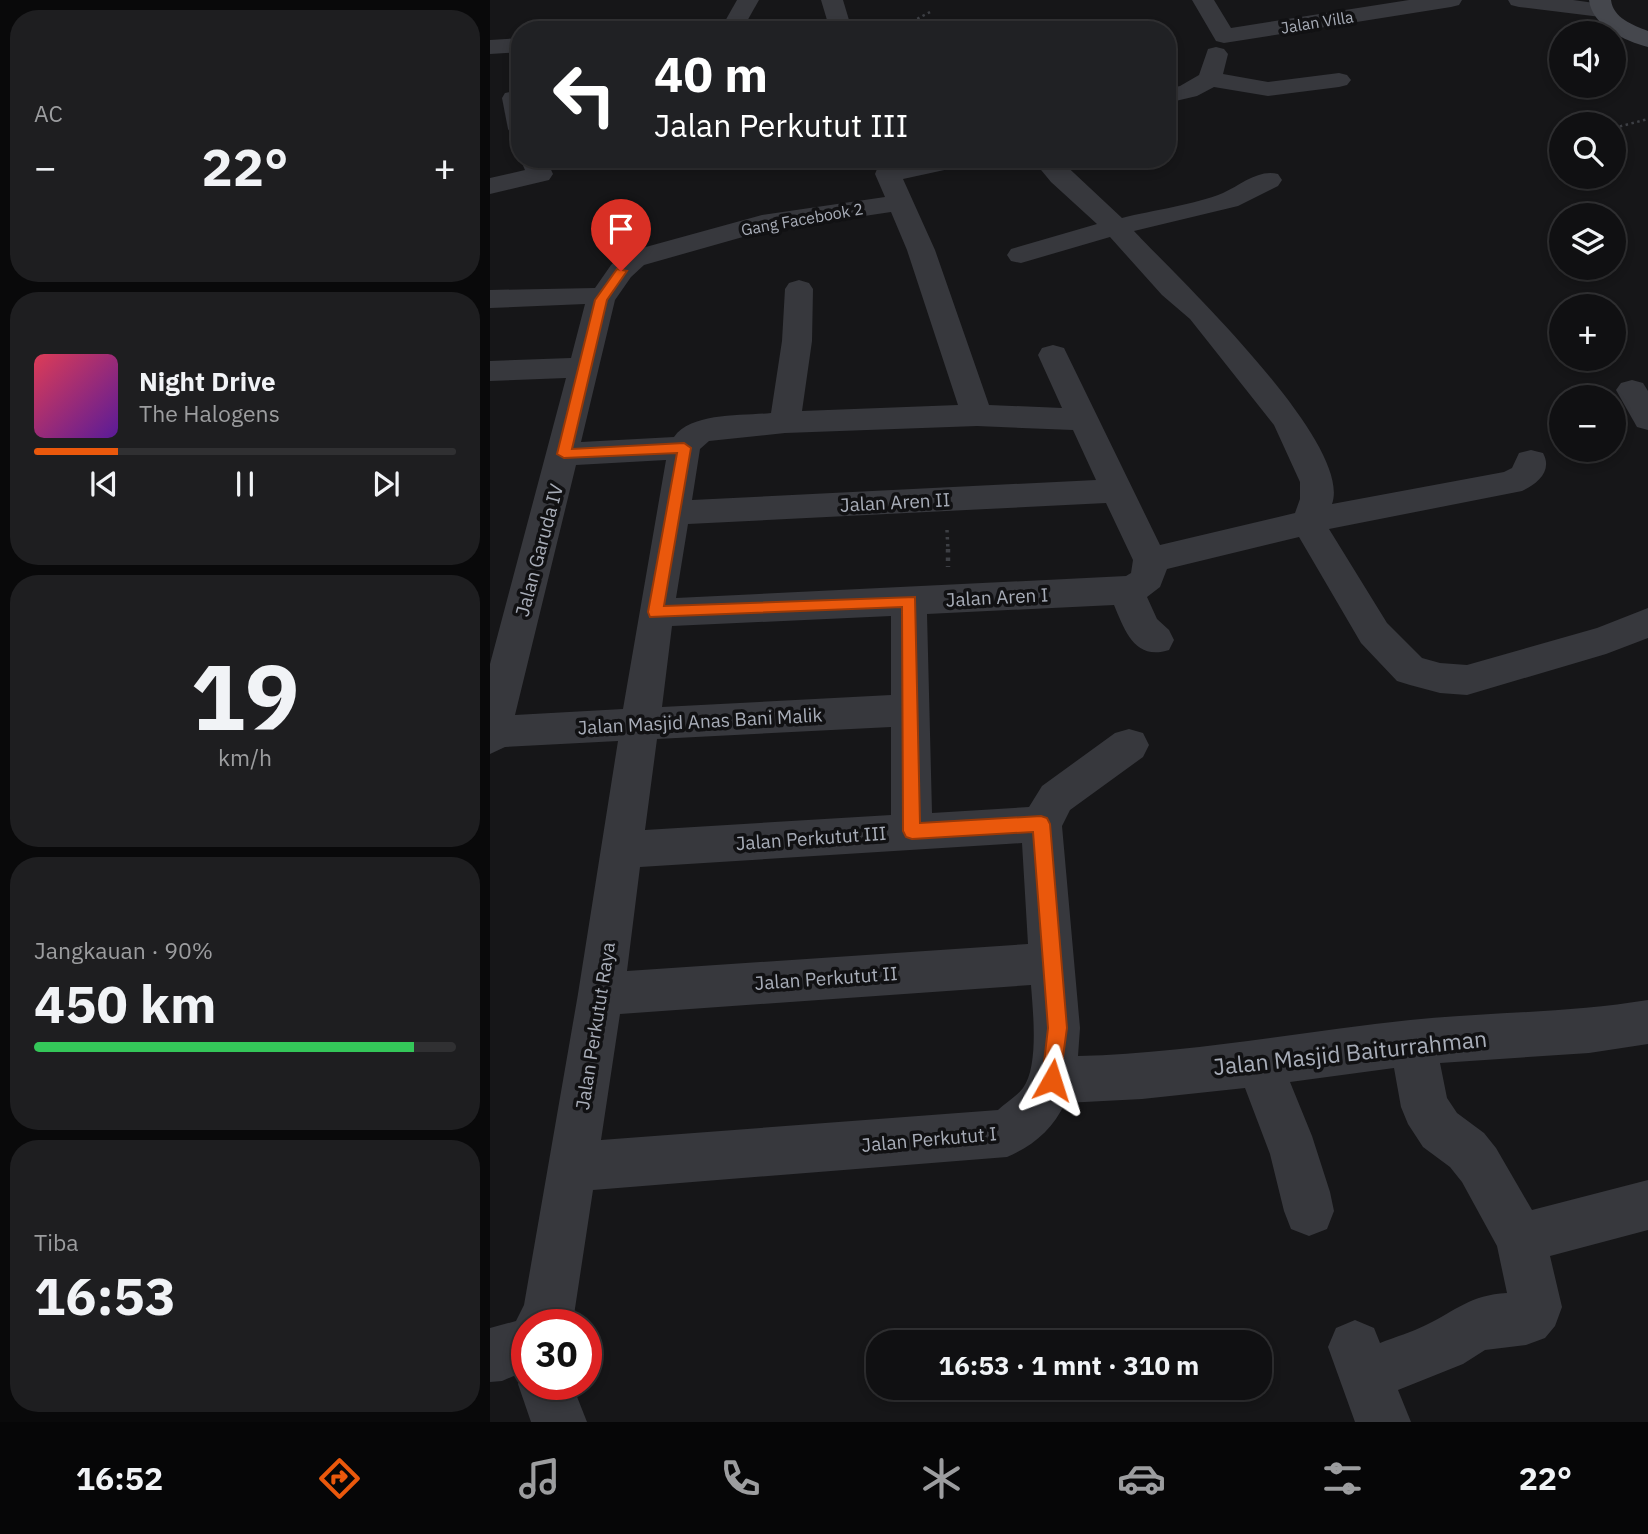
<!DOCTYPE html>
<html lang="id">
<head>
<meta charset="utf-8">
<style>
  body { margin:0; font-family:"IBM Plex Sans",sans-serif; background:#1e1e20; color:#f1f3f6; height:100vh; display:flex; flex-direction:column; font-size:26px; white-space:nowrap }
  * { box-sizing:border-box; margin:0 }
  p { font-size:23px; color:#9c9d9f }
  .icon { flex:none; width:38px; height:38px; fill:none; stroke:currentColor; stroke-width:2; stroke-linecap:round; stroke-linejoin:round }
  .map { position:relative; flex:1; overflow:hidden }
  .details { display:flex; flex-direction:column; gap:10px; padding:10px; background:#09090a; width:490px }
  .details>* { flex:none }
  .top-card { position:absolute; left:21px; top:21px; width:665px; height:147px; border-radius:28px; box-shadow:0 4px 10px #0003,0 0 0 2px #303032; background:#202124; color:#fff; overflow:hidden }
  .fabs { position:absolute; left:1059px; top:21px; display:grid; gap:14px }
  .fabs a { display:grid; place-items:center; width:77px; height:77px; border-radius:50%; background:#101012; box-shadow:0 4px 10px #0003,0 0 0 2px #303032; font-size:35px }
  .speed { position:absolute; left:21px; top:1309px; display:flex; gap:14px; font-size:35px; font-weight:700; text-align:center }
  .speed>* { display:grid; place-content:center; width:91px; height:91px; border-radius:50%; background:#101012; box-shadow:0 4px 10px #0003,0 0 0 2px #303032; line-height:1 }
  .speed .limit { border:10px solid #d22; background:#fff; color:#111 }
  .pin { position:absolute; display:grid; place-items:center; width:60px; height:60px; color:#fff; margin:-72px -30px; border-radius:50% 50% 50% 0; rotate:-45deg; box-shadow:0 0 7px #0007 }
  .pin .icon { rotate:45deg }
  .me { position:absolute; width:77px; margin:-38px; rotate:6deg; stroke-linejoin:round; filter:drop-shadow(0 0 5px #0008) }
  .turn { display:flex; align-items:center; gap:24px; height:147px; padding:0 28px; font-size:32px }
  .turn .icon { width:91px; height:91px; stroke-width:2.5 }
  .turn b { display:block; font-size:49px; line-height:60px }
  .big { font-size:52px; font-weight:700; line-height:1.1 }
  .details .tile { flex:1; display:flex; flex-direction:column; justify-content:center; gap:10px; min-width:0; padding:0 24px; border-radius:28px; background:#1e1e20 }
  .details .dial { align-items:center; gap:0 }
  .dial b { font-size:91px; line-height:1 }
  .song { display:flex; align-items:center; gap:21px }
  .cover { width:84px; height:84px; border-radius:10px; background:linear-gradient(135deg,hsl(350 70% 55%),hsl(270 70% 35%)) }
  .played { height:7px; border-radius:4px; background:linear-gradient(90deg,#ea580c 20%,#303032 20%) }
  .keys { display:flex; justify-content:space-around; direction:ltr }
  .heat { display:flex; justify-content:space-between; align-items:center; font-size:38px; direction:ltr }
  .charge { height:10px; border-radius:5px; background:linear-gradient(90deg,#34c759 90%,#303032 0) }
  .trip { position:absolute; left:376px; top:1330px; width:406px; height:70px; border-radius:28px; background:#101012; box-shadow:0 4px 10px #0003,0 0 0 2px #303032; font-weight:700; line-height:70px; text-align:center }
  .menu { display:flex; height:112px; justify-content:space-around; align-items:center; background:#060607; color:#9c9d9f }
  .menu .icon { width:49px; height:49px }
  .menu .on { color:#ea580c }
  .menu b { font-size:32px; color:#f1f3f6 }
  main { display:flex; flex:1; min-height:0 }
  .map>svg:first-child { display:block }
  .lines { fill:none; stroke-linecap:round; stroke-linejoin:round }
  .path-far2 { stroke:#3d3f44; stroke-width:2.5; stroke-dasharray:2.5 3.5; stroke-linecap:butt }
  .path-far1 { stroke:#3d3f44; stroke-width:3.5; stroke-dasharray:2.5 4.5; stroke-linecap:butt }
  .path { stroke:#3d3f44; stroke-width:4.5; stroke-dasharray:3.5 5; stroke-linecap:butt }
  .street { fill:#37383d; fill-rule:evenodd }
  .secondary { fill:#45474d; fill-rule:evenodd }
  .route { fill:#ea580c; stroke:#983908; stroke-width:2 }
  .labels { text-anchor:middle; stroke-width:7; stroke-linejoin:round; paint-order:stroke }
  .far-street-label { font-size:16px; fill:#a8adb8; stroke:#111113 }
  .street-label { font-size:19px; fill:#a8adb8; stroke:#111113 }
  .near-street-label { font-size:23px; fill:#a8adb8; stroke:#111113 }
</style>
</head>
<body>
<main>
<section class="details">
<div class="tile"><p>AC</p>
<div class="heat"><a>−</a><b class="big">22°</b><a>+</a></div>
</div>
<div class="tile">
<div class="song"><i class="cover"></i><div><b>Night Drive</b><p>The Halogens</p></div></div>
<div class="played"></div>
<div class="keys"><svg class="icon" aria-label="previous" viewBox="0 0 24 24"><path d="M18 5L8 12l10 7zM5 5v14"/></svg><svg class="icon" aria-label="pause" viewBox="0 0 24 24"><path d="M8 5v14M16 5v14"/></svg><svg class="icon" aria-label="next" viewBox="0 0 24 24"><path d="M6 5l10 7-10 7zM19 5v14"/></svg></div>
</div>
<div class="tile dial"><b>19</b><p>km/h</p></div>
<div class="tile"><p>Jangkauan · 90%</p><b class="big">450 km</b><div class="charge"></div></div>
<div class="tile"><p>Tiba</p><b class="big">16:53</b></div>
</section>
<div class="map">
<svg width="1158" height="1422" viewBox="0 0 1158 1422">
  <rect width="100%" height="100%" fill="#161618"/>
  <g class="lines">
    <g class="path-far2">
      <polyline points="406,30 442,11"/>
      <polyline points="1124,128 1158,119"/>
    </g>
    <polyline class="path-far1" points="457,530 458,551"/>
    <polyline class="path" points="458,549 458,567"/>
    <g class="street">
      <polygon points="247,0 269,0 252,30 230,30"/>
      <polygon points="331,0 353,0 362,30 340,30"/>
      <polygon points="702,0 724,0 741,28 919,0 972,0 969,5 961,7 734,43 726,41"/>
      <polygon points="1018,0 1083,0 1119,5 1122,10 1119,15 1111,17 1029,7 1021,5"/>
      <polygon points="30,38 30,52 0,54 0,40"/>
      <polygon points="726,47 734,49 738,54 733,74 778,82 849,73 857,75 861,80 857,85 849,87 778,96 724,87 707,96 677,103 677,89 690,86 709,75 718,49"/>
      <polygon points="24,91 30,92 30,136 21,134 18,129 12,98 15,93"/>
      <polygon points="30,159 56,159 63,174 59,180 0,194 0,178 35,170"/>
      <path d="M391 159H417L415 163 433 159H486L482 164 413 179 445 250 499 405 572 408 548 355 552 348 563 345 574 348 670 545 805 513 810 499V482L784 425 700 319 672 295 620 237 531 263 521 261 517 255 521 249 607 224 561 182 542 159H569L632 218C663 210 704 205 733 193 751 185 768 169 788 174L792 180 788 186 748 206 644 231C686 276 864 443 842 504L1014 472 1022 468 1029 453 1041 450 1053 453C1063 471 1047 484 1032 491L839 529 897 623 932 658 950 663 977 665 1107 628 1158 608V638L1116 654 977 695 950 693 920 685 907 681 871 643 809 537 677 569 670 587 657 597 667 619 679 630 684 640 679 650C645 661 635 631 624 605L437 614 442 813 539 807 552 786 625 733 639 729 653 733 659 745 653 757 580 810 572 826 590 1028 588 1056C699 1053 809 1032 920 1020 999 1012 1079 1013 1158 1000V1044L1099 1053 950 1063 957 1098 967 1113 994 1133 1006 1148 1042 1210 1158 1180V1230L1060 1256 1072 1307 1065 1326 1055 1338 1036 1345 995 1350 973 1364 908 1390 921 1422H865L838 1347 846 1328 865 1320 884 1328 890 1343C905 1337 922 1332 936 1325 967 1310 980 1295 1017 1293L1007 1246 972 1182 960 1167 933 1147 918 1124 911 1107 904 1068 800 1082 822 1136 840 1192 844 1211 837 1229 819 1236 801 1229 794 1211 780 1154 755 1088 652 1099 575 1103C563 1129 543 1146 517 1157L103 1190 84 1315 80 1325H37V1384H82L97 1422H41L28 1384 33 1372 12 1381 0 1382V1328L26 1321 34 1305 88 994 128 741 15 747 0 754V664L76 378 0 381V361L81 358 95 304 0 308V290L105 288 121 265 134 253 272 215 395 197 385 174ZM401 212 417 250 468 405 312 411 322 341 323 289 319 283 309 280 299 283 295 289 292 341 281 413C252 416 202 412 184 437L91 442 125 300 141 277 154 265 274 231ZM487 426 583 430 606 480 202 500 210 449 219 441 295 433ZM176 460 133 709 25 715 86 465ZM616 503 643 560 641 573 636 576 186 598 198 524ZM401 616V695L172 707 182 626ZM401 727V815L155 830 167 739ZM532 843 538 944 137 971 150 867ZM541 985C543 1012 549 1066 533 1088 527 1096 515 1103 508 1110L111 1140 130 1014Z"/>
      <polygon points="1142,380 1153,383 1158,391 1158,430 1147,427 1126,390 1131,383"/>
    </g>
    <path class="secondary" d="M1099 0H1121C1123 18 1143 25 1158 31V47C1135 41 1102 26 1099 0Z"/>
  </g>
  <polygon class="route" points="127,269 137,271 117,300 82,449 194,443 201,448 174,606 425,597 430,823 551,816 557,818 560,824 577,1028 569,1086 562,1089 555,1086 552,1080 558,1028 543,832 422,839 416,837 413,831 412,607 160,617 158,612 187,453 74,458 67,454 105,300"/>
  <g class="labels">
    <g class="far-street-label">
      <text transform="translate(827 22) rotate(-9)" y="6">Jalan Villa</text>
      <text transform="translate(312 219) rotate(-10)" y="6">Gang Facebook 2</text>
    </g>
    <g class="street-label">
      <text transform="translate(405 502) rotate(-3)" y="7">Jalan Aren II</text>
      <text transform="translate(49 550) rotate(-75)" y="7">Jalan Garuda IV</text>
      <text transform="translate(507 597) rotate(-3)" y="7">Jalan Aren I</text>
      <text transform="translate(210 721) rotate(-3)" y="7">Jalan Masjid Anas Bani Malik</text>
      <text transform="translate(321 838) rotate(-4)" y="7">Jalan Perkutut III</text>
      <text transform="translate(336 978) rotate(-4)" y="7">Jalan Perkutut II</text>
      <text transform="translate(105 1026) rotate(-81)" y="7">Jalan Perkutut Raya</text>
      <text transform="translate(439 1139) rotate(-5)" y="7">Jalan Perkutut I</text>
    </g>
    <g class="near-street-label">
      <text transform="translate(860 1053) rotate(-6)" y="8">Jalan Masjid Baiturrahman</text>
    </g>
  </g>
</svg>
<div class="fabs">
<a><svg class="icon" aria-label="sound" viewBox="0 0 24 24"><path d="M4 9h4l5-4v14l-5-4H4zM17 9q2 3 0 6"/></svg></a>
<a><svg class="icon" aria-label="search" viewBox="0 0 24 24"><circle cx="10" cy="10" r="6"/><path d="M15 15l6 6"/></svg></a>
<a><svg class="icon" aria-label="layers" viewBox="0 0 24 24"><path d="M12 4l9 5-9 5-9-5zM3 14l9 5 9-5"/></svg></a>
<a>+</a>
<a>−</a>
</div>
<div class="speed"><div class="limit">30</div></div>
<div class="pin" style="left:131px;top:271px;background:#d93025"><svg class="icon" aria-label="arrive" viewBox="0 0 24 24"><path d="M6 21V4h12l-3 4 3 4H6"/></svg></div>
<svg class="me" style="left:562px;top:1080px" viewBox="-20 -20 40 40"><path d="M0-17L14 15 0 8-14 15z" fill="#ea580c" stroke="#fff" stroke-width="4"/></svg>
<div class="trip">16:53 · 1 mnt · 310 m</div>
<div class="top-card">
<div class="turn"><svg class="icon" aria-label="left" viewBox="0 0 24 24"><path d="M17 20v-9H6M10 6l-5 5 5 5"/></svg><div><b>40 m</b>Jalan Perkutut III</div></div>
</div>
</div>
</main>
<nav class="menu">
<b>16:52</b>
<svg class="icon on" aria-label="directions" viewBox="0 0 24 24"><path d="M12 3l9 9-9 9-9-9zM9 14v-3h6M13 9l2 2-2 2"/></svg>
<svg class="icon" aria-label="music" viewBox="0 0 24 24"><path d="M9 18V5l10-2v13"/><circle cx="6" cy="18" r="3"/><circle cx="16" cy="16" r="3"/></svg>
<svg class="icon" aria-label="phone" viewBox="0 0 24 24"><path d="M5 4h4l2 5-3 2q2 4 5 5l2-3 5 2v4C11 20 4 13 5 4z"/></svg>
<svg class="icon" aria-label="climate" viewBox="0 0 24 24"><path d="M12 3v18M4 7l16 10M4 17L20 7"/></svg>
<svg class="icon" aria-label="car" viewBox="0 0 24 24"><path d="M5 17H2v-5l4-1 3-4h7l3 4 3 1v5h-3M9 17h6M6 11h13"/><circle cx="7" cy="17" r="2"/><circle cx="17" cy="17" r="2"/></svg>
<svg class="icon" aria-label="filters" viewBox="0 0 24 24"><path d="M4 7h16M4 17h16"/><circle cx="9" cy="7" r="2"/><circle cx="15" cy="17" r="2"/></svg>
<b>22°</b>
</nav>
</body>
</html>
